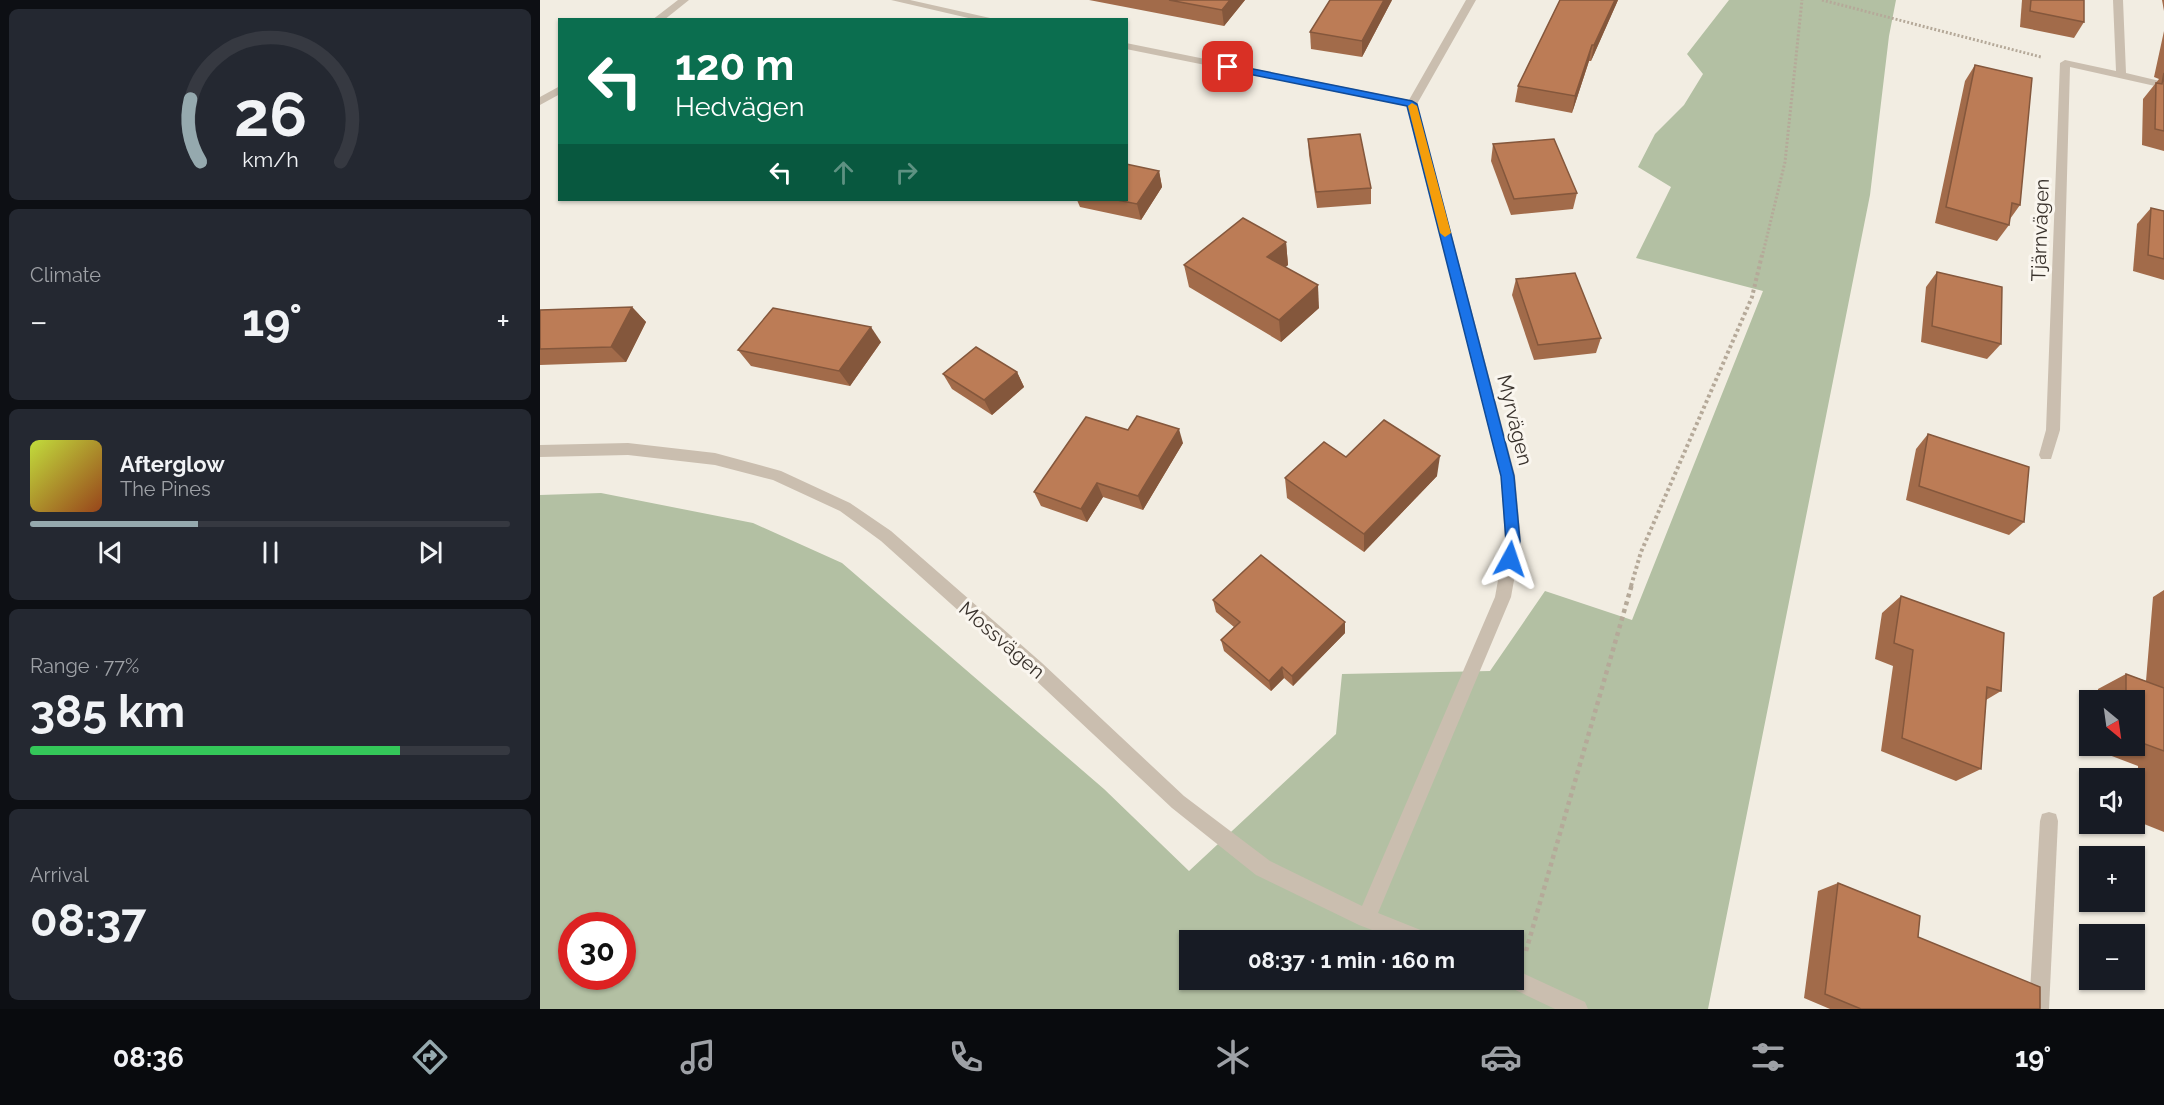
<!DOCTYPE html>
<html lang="en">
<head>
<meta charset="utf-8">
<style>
  body { margin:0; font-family:Raleway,sans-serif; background:#242831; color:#f1f3f6; height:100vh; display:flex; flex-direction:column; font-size:22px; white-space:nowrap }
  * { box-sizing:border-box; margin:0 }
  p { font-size:20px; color:#9ea1a6 }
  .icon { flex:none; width:33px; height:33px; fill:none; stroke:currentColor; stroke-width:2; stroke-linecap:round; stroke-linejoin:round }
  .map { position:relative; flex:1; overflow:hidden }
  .panel { display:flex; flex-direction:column; gap:9px; padding:9px; background:#0d0f14; width:540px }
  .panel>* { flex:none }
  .guide { position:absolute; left:18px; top:18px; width:570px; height:183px; border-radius:0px; box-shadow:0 2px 4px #0004; background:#0b6e4f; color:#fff; overflow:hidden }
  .needle { width:39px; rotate:151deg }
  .fabs { position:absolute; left:1539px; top:690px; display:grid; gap:12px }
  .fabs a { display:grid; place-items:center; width:66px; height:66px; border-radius:0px; background:#171b24; box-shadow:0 2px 4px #0004; font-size:30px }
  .speed { position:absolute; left:18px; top:912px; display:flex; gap:12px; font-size:30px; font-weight:700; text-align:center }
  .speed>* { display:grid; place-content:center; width:78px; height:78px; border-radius:50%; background:#171b24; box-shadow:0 2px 4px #0004; line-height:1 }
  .speed .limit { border:9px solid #d22; background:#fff; color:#111 }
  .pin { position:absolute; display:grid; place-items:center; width:51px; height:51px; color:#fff; margin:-26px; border-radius:12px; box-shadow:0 3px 9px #0006 }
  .me { position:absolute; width:66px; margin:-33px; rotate:5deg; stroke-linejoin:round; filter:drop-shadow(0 0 4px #0008) }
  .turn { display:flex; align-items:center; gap:21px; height:126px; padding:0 18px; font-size:27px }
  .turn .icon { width:78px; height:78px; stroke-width:2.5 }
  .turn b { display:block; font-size:42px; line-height:51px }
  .lanes { display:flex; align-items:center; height:57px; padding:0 18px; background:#0003; justify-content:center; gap:30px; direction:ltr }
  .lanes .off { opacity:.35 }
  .big { font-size:45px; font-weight:700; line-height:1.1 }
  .panel .card { flex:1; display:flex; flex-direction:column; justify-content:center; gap:9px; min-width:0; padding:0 21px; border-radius:9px; background:#242831 }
  .panel .dial { align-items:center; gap:0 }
  .dial svg { height:156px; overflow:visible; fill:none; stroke:#363941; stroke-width:7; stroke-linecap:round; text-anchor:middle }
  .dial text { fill:#f1f3f6; stroke:none }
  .song { display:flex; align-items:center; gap:18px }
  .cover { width:72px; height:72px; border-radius:9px; background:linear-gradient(135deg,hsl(70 70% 55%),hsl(20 70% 35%)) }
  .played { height:6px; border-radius:3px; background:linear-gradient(90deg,#95a9ae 35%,#363941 35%) }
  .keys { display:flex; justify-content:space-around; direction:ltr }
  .heat { display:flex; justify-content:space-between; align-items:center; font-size:33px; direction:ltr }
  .charge { height:9px; border-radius:4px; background:linear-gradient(90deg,#34c759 77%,#363941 0) }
  .trip { position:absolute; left:639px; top:930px; width:345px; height:60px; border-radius:0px; background:#171b24; box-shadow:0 2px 4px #0004; font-weight:700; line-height:60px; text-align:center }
  .tab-bar { display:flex; height:96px; justify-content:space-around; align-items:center; background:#090b0e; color:#9ea1a6 }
  .tab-bar .icon { width:42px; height:42px }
  .tab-bar .active { color:#95a9ae }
  .tab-bar b { font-size:27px; color:#f1f3f6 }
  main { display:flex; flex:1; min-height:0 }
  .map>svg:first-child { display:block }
  .green { fill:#b3c0a3; fill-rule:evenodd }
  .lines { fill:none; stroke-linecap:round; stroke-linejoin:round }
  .path-far2 { stroke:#b5a999; stroke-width:3; stroke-dasharray:2 2; stroke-linecap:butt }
  .path-far1 { stroke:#b5a999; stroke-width:4; stroke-dasharray:3 3; stroke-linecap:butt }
  .path { stroke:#b5a999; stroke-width:4.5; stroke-dasharray:4 4; stroke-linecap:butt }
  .minor { fill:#cabeaf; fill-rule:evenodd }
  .wall { fill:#a26b4a }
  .shaded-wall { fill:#84573c }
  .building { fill:#bc7c56; stroke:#84573c; stroke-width:1.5 }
  .route { fill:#1a73e8; stroke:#114b97; stroke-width:1.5 }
  .slow { fill:#f59e0b }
  .labels { text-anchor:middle; stroke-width:6; stroke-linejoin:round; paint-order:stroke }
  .street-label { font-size:20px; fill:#39322c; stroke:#faf6ef }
</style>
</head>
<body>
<main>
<section class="panel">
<div class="card dial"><svg viewBox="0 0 100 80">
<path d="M14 69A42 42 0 1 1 86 69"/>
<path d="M14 69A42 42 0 0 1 9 37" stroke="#95a9ae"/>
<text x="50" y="56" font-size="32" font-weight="700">26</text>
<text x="50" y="72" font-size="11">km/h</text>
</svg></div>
<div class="card"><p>Climate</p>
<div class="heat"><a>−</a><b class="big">19°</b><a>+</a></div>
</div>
<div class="card">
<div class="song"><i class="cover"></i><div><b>Afterglow</b><p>The Pines</p></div></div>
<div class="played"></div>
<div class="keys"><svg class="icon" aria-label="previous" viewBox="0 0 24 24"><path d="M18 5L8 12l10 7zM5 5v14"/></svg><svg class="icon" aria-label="pause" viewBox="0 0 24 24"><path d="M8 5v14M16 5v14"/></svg><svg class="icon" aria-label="next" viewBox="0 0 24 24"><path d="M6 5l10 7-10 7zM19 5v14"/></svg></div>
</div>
<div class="card"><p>Range · 77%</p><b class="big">385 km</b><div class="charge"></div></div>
<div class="card"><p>Arrival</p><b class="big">08:37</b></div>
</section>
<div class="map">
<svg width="1624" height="1009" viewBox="0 0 1624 1009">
  <rect width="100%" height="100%" fill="#f2ede2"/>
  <path class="green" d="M1189 0H1356L1349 36 1330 195 1168 1009H0V495L61 493 213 523 302 563 564 789 649 871 796 734 802 674 950 671 1005 591 1092 620 1223 291 1096 258 1131 187 1098 167 1115 134 1144 105 1163 74 1147 54ZM32 926H82V976H32ZM650 940H974V980H650Z"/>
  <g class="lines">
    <g class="path-far2">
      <polyline points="1282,0 1501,57"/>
      <polyline points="1222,257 1245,162 1262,0"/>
    </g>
    <polyline class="path-far1" points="1091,586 1101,552 1212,297 1222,255"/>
    <polyline class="path" points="986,951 1092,584"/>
    <g class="minor">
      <polygon points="138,0 149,0 124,20 112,20"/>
      <polygon points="351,0 370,0 459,20 437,20"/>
      <polygon points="926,0 936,0 877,104 975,475 981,541 971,597 838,913 888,933 891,940 858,940 819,925 716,875 632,808 490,675 341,541 300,511 233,480 175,465 88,455 0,457 0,445 88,443 175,453 241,471 310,503 351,531 502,663 644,796 730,861 822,906 955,597 965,541 961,475 867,106 586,49 586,43 869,100"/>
      <polygon points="1573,0 1583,0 1586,73 1624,82 1624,88 1530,67 1520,430 1511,459 1501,459 1499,455 1506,430 1520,63 1525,60 1576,71"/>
      <polygon points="20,86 20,94 0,105 0,97"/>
      <polygon points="1509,812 1516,814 1518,821 1509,1009 1489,1009 1500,821 1502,814"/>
      <polygon points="974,969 1045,1002 1048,1009 1015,1009 967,986 964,980 974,980"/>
    </g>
  </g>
  <g class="wall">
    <polygon points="549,0 705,0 684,26"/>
    <polygon points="852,0 822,57 771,49 770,32"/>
    <polygon points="1020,0 1078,0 1051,61 1049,61 1032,113 975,102 978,86"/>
    <polygon points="1482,0 1544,0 1544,22 1534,38 1480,27"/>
    <polygon points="1622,0 1624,0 1624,11"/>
    <polygon points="1624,31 1624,151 1602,145 1603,99 1619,79 1614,77"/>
    <polygon points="1435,65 1480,205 1470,219 1469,225 1457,241 1395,223 1425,81"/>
    <polygon points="768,139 831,188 831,204 777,208 769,155"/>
    <polygon points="953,144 1037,193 1033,209 971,215 951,161"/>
    <polygon points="619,171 622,187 601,220 540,207 537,200 586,200"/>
    <polygon points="1611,208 1624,211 1624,280 1593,271 1597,224"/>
    <polygon points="746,242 748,265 745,267 779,308 741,342 649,287 644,265"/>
    <polygon points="1397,272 1461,344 1447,359 1381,342 1386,287"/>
    <polygon points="976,279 1061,338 1056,353 994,360 972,295"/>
    <polygon points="92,307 106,322 86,362 0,365 0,310"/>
    <polygon points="341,342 310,386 211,366 198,350"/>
    <polygon points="477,372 484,387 452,415 412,389 403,374"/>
    <polygon points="588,430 643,443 603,510 563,497 547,522 501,506 494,492"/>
    <polygon points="1388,434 1484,522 1469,535 1366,500 1376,449"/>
    <polygon points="806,457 897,476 824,552 747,498 745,478"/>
    <polygon points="1624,590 1624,832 1599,822 1598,766 1556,750 1556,746 1594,746 1594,700 1557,700 1558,689 1586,674 1606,681 1613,597"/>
    <polygon points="1361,596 1461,691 1446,700 1441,769 1416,781 1341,751 1353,666 1335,659 1342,613"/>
    <polygon points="673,600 805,622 805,633 753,686 744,678 731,691 684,651 681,640 694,627 676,612"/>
    <polygon points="1298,883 1378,937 1500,1009 1290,1009 1264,998 1278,891"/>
  </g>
  <g class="shaded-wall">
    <polygon points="690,0 705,0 684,26 682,10"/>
    <polygon points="844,0 852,0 822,57 822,41"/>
    <polygon points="1075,0 1078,0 1051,61 1054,45"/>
    <polygon points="1052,45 1049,61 1032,113 1035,96"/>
    <polygon points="619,171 622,187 601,220 597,204"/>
    <polygon points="746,242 748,265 730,280 727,257"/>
    <polygon points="778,285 779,308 741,342 739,320"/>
    <polygon points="92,307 106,322 86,362 71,347"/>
    <polygon points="331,327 341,342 310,386 299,371"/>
    <polygon points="477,372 484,387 452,415 444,400"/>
    <polygon points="639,429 643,443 603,510 598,496"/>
    <polygon points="900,456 897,476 824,552 824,534"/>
    <polygon points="557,483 563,497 547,522 541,509"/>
    <polygon points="805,622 805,633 753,686 752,676"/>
    <polygon points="742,667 744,678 731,691 729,681"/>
  </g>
  <g class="building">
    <polygon points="629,0 690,0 682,10"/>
    <polygon points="790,0 844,0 822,41 770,32"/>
    <polygon points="1020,0 1075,0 1054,45 1052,45 1035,96 978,86"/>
    <polygon points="1491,0 1544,0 1544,22 1490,11"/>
    <polygon points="1435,65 1492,78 1480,205 1472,203 1469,225 1406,207"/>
    <polygon points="1624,73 1624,131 1615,129 1616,83 1622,84"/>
    <polygon points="820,134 831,188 776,192 768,139"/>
    <polygon points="1014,139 1037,193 974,199 953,144"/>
    <polygon points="586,164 619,171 597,204 577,200 586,200"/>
    <polygon points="1611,208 1624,211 1624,259 1608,255"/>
    <polygon points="703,218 746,242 727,257 778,285 739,320 644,265"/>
    <polygon points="1397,272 1462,287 1461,344 1392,326"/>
    <polygon points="1035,273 1061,338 998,345 976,279"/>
    <polygon points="92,307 71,347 0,349 0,310"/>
    <polygon points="233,308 331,327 299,371 198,350"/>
    <polygon points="436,347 477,372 444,400 403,374"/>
    <polygon points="597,416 639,429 598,496 557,483 541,509 494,492 546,417 588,430"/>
    <polygon points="844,420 900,456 824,534 745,478 784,442 806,457"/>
    <polygon points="1388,434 1489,467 1484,522 1379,486"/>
    <polygon points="721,555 805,622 752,676 742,667 729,681 681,640 700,622 673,600"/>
    <polygon points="1361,596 1464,633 1461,691 1447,687 1441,769 1362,738 1373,650 1354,643"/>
    <polygon points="1586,674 1624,688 1624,751 1594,740 1594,700 1586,700"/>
    <polygon points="1298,883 1380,916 1378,937 1500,987 1500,1009 1321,1009 1285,994"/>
  </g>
  <polygon class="route" points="688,64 872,101 877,104 974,476 980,541 975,564 970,565 965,564 963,559 966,541 961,476 867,106 684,69 683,67"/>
  <polygon class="slow" points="872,103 877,106 911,233 905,237 900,233 868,106"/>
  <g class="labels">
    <g class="street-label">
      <text transform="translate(1500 230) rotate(-88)" y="7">Tjärnvägen</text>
      <text transform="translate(975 420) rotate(76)" y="7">Myrvägen</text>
      <text transform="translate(462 640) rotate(41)" y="7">Mossvägen</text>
    </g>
  </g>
</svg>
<div class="fabs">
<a><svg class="needle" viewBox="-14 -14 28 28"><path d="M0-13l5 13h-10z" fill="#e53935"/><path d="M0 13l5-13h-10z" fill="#9ea1a6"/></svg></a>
<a><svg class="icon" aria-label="sound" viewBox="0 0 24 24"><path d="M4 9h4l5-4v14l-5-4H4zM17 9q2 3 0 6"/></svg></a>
<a>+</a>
<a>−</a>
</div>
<div class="speed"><div class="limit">30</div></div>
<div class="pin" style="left:688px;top:67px;background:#d93025"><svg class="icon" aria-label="arrive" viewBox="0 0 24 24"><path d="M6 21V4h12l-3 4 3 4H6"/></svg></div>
<svg class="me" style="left:970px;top:559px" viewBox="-20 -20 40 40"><path d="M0-17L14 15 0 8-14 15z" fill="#1a73e8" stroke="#fff" stroke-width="4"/></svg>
<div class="trip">08:37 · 1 min · 160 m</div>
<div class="guide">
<div class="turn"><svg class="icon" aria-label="left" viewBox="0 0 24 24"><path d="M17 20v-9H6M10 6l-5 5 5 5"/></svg><div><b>120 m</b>Hedvägen</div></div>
<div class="lanes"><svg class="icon" aria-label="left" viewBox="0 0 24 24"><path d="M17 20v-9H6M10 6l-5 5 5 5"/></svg><svg class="icon off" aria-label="ahead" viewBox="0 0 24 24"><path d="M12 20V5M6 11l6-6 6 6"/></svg><svg class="icon off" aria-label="right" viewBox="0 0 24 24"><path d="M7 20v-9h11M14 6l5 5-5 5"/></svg></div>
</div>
</div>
</main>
<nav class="tab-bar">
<b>08:36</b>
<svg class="icon active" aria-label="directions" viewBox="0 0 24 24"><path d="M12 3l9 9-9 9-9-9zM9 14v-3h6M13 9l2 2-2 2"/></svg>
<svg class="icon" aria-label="music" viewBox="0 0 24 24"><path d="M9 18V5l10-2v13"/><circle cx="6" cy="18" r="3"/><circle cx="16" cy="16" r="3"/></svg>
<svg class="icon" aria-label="phone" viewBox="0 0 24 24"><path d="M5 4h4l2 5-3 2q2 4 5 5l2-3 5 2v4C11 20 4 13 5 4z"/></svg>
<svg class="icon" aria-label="climate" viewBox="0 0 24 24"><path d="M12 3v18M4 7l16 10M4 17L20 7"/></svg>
<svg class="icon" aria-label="car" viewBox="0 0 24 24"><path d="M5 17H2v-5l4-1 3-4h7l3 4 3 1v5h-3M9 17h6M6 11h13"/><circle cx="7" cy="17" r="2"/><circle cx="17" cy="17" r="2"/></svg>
<svg class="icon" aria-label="filters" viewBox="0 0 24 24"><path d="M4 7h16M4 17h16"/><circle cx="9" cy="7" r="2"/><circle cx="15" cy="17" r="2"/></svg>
<b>19°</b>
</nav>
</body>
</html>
